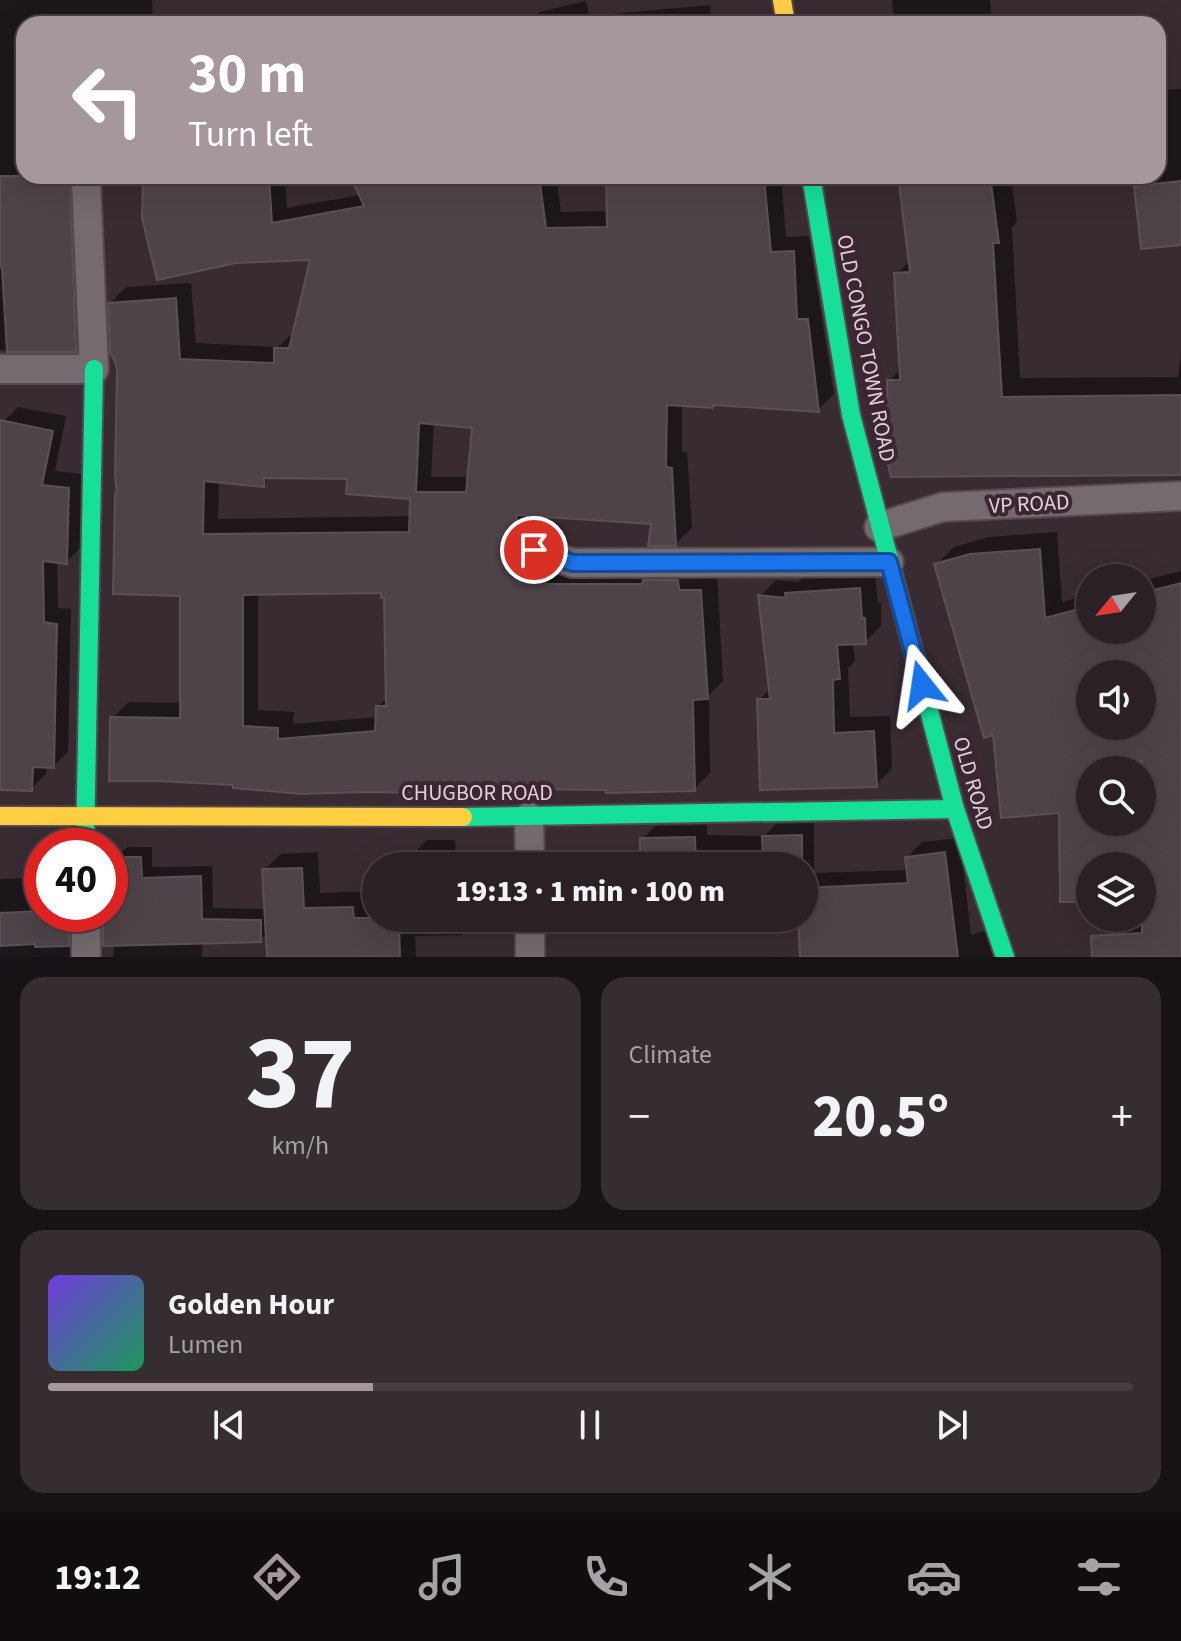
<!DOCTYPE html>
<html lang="en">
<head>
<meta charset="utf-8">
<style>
  body { margin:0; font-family:"Source Sans 3",sans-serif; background:#362d32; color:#f1f3f6; height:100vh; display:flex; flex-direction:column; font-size:30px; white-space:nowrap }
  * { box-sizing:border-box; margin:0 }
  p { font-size:26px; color:#a5a3a7 }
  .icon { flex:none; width:44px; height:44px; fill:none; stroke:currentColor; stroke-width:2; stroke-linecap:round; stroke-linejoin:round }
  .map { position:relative; height:957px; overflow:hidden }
  .drawer { display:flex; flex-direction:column; gap:20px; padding:20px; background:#171215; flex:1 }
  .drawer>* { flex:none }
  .banner { position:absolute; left:16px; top:16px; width:1150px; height:168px; border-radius:24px; box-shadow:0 8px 32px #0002,0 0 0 2px #463e43; background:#a6969e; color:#fff; overflow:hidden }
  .needle { width:52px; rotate:240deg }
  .fabs { position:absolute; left:1076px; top:564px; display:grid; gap:16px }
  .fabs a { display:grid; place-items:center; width:80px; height:80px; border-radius:50%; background:#2a2026; box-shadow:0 8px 32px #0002,0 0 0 2px #463e43; font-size:40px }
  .speed { position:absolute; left:24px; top:828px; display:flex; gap:16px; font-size:40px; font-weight:700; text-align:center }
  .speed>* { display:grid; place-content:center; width:104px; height:104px; border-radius:50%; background:#2a2026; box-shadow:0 8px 32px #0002,0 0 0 2px #463e43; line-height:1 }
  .speed .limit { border:12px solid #d22; background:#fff; color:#111 }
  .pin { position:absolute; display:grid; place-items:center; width:68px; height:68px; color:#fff; margin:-34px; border:4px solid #fff; border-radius:50%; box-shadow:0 2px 8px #0007 }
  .me { position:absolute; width:88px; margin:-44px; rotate:345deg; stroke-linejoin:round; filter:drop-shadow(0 0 6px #0008) }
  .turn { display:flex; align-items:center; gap:28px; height:168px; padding:0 40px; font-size:36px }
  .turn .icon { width:104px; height:104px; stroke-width:2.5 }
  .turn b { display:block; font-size:56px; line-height:68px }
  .big { font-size:60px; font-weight:800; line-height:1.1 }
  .drawer .widget { flex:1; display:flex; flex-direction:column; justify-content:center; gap:12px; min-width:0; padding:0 28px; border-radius:24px; background:#362d32 }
  .drawer .dial { align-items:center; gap:0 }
  .dial b { font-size:104px; line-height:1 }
  .song { display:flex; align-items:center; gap:24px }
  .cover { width:96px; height:96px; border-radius:12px; background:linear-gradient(135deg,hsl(260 70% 55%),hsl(150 70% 35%)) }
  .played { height:8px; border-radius:4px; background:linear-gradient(90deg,#a6969e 30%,#463e43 30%) }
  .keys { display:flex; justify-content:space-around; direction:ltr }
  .heat { display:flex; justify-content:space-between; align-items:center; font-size:44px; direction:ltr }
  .drawer .tiles { flex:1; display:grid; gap:20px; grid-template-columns:1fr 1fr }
  .widget:last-child { grid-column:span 2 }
  .trip { position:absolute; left:362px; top:852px; width:456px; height:80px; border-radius:40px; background:#2a2026; box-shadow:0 8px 32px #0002,0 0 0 2px #463e43; font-weight:800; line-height:80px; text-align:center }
  .menu { display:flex; height:128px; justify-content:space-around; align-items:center; background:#110d0f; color:#a5a3a7 }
  .menu .icon { width:56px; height:56px }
  .menu .selected { color:#a6969e }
  .menu b { font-size:36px; color:#f1f3f6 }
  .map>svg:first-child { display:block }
  .shadow { fill:#0007; fill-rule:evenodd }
  .building { fill:#4f434a; stroke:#5b5056; stroke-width:2; fill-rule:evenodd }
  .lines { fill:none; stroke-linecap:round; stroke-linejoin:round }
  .street-casing { stroke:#55494f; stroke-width:32 }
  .fast-casing { stroke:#55494f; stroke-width:22 }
  .slow-casing { stroke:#55494f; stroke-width:22 }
  .street { stroke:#746a6f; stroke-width:28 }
  .fast { stroke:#16e098; stroke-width:18 }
  .slow { stroke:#ffcf43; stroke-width:18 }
  .route-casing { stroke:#114b97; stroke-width:20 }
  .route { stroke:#1a73e8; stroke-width:14 }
  .labels { text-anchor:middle; stroke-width:8; stroke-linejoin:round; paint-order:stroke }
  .street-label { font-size:22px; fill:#e1d0d8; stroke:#3e2533 }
</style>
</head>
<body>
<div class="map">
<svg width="1181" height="957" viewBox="0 0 1181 957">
  <rect width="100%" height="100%" fill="#382b32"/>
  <g class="shadow">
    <polygon points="0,0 152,0 153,18 244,21 244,24 24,24 24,176 85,176 92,334 75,350 0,350"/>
    <polygon points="892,0 990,0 992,24 895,24"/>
    <polygon points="586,1 589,16 710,5 711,24 528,24 540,12"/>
    <polygon points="1181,89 1181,243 1136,187 1143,180 1143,176 1158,176 1158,90"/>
    <path d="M145 176H285L287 208 361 195 358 176H556L561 212 609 211 608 176H781L786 237 809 236 834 394 818 410 714 403 682 404V452H687L692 528 675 544 654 522 536 514 537 521 533 527V537L538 546 717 574 723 681 709 695 710 773 694 789 467 786 462 791 112 718 129 702 182 703V594L119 492V369L110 303 126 287 191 283 196 343 278 347 293 333 313 258ZM434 422 474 426 470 477H431ZM271 476 349 477 412 497 411 516 218 519 219 481 263 484ZM383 591 386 596 388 697 378 707V717L293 724 294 712 258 710V592Z"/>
    <polygon points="900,176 1011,176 1017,222 1012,227 1020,378 1178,377 1181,352 1181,473 889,381 901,369 896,274 911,260"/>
    <polygon points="18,407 66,416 55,471 83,474 81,547 67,562 57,561 58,608 71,609 68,751 54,766 46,765 46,774 31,789 0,788 0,440 4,421"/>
    <path d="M1057 532 1062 602 1090 594V630H1142V581L1181 571V957H1125L1123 918H1142V866H1090V900L1061 811 995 733 936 565 954 547 989 537ZM1090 674H1142V726H1090ZM1090 770H1142V822H1090Z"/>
    <polygon points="875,573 878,603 881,603 881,626 865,642 853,642 855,661 848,668 850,717 890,716 892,769 876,785 759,700 771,688 760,596 776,580 799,582 803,577"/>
    <polygon points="814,823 814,873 908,870 907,857 922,842 960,838 971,935 987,930 995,957 801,957 800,918 804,918 804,866 583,866 590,859 642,860 642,839 655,826 707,825 707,835 764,836 776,824"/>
    <polygon points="427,840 455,840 456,864 478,863 478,866 410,866 410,857"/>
    <polygon points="127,847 152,847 152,867 212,866 213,908 266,909 264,870 281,854 318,852 320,893 376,891 376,918 479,918 462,935 415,936 416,957 269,957 268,933 260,940 203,941 202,957 113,957 114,943 104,914 110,914 110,904 116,898 116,858"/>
    <polygon points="32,878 35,900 42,900 42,914 81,914 72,957 0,957 0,879"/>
    <polygon points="577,918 652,918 652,920 640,933 577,931"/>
  </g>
  <g class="building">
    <polygon points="0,176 70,176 76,352 7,352 2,268 0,267"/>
    <path d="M143 176H269L272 223 364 206 350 176H539L546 228 607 227 606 176H764L771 252 794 251 797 319H808L819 412 713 405V408L667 405 666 467 672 468 676 546H648L651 524 516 515 522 538 518 545V554L522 562 529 566 531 571H544L545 584H642L643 580H678L679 590H701L708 699 693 700 695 791 606 793V790L463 788V793L363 792 302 794 233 788V785L158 781H109L110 717 180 718V596L113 594 115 494H117L115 477 117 369 114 359 110 354 108 303 176 298 180 359 274 363V348H289L310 260 236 263 157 280 142 218ZM419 423 472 428 466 492H416ZM264 478 347 479 346 494 410 499 409 532 203 534 204 481 264 487ZM381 593V598H384L386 706H376L375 731 278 739V728L243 726V595Z"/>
    <polygon points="898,176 990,176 999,243 993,243 1002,397 1181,395 1181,475 891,477 888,464 887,380 900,380 894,273 910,272"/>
    <polygon points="1181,181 1181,245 1141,249 1134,186"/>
    <polygon points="0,420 53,431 42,485 69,488 67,564 43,561 44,622 57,624 54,768 33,767 32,791 0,790"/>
    <path d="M1040 549 1045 618 1090 606V630H1142V593L1181 583V957H1092L1091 936 1142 933V866H1090V902H1060L1059 813 1001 818 993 735 984 738 934 564 970 554ZM1090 674H1142V726H1090ZM1142 761V822H1090V770H1108Z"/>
    <polygon points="860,588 862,618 865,618 866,644 837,645 840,679 833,680 834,733 874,731 877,787 760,790 757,699 770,699 758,595 786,598 785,593"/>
    <polygon points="802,835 802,866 763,866 762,836"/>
    <polygon points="695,837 696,866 640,866 640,838"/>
    <polygon points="945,852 958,957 800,957 798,918 804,918 804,888 908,883 905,857"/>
    <polygon points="114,857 141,857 142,878 201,876 202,919 261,920 261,942 103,946 103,914 114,914"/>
    <polygon points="302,868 304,908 353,907 354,918 399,918 400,957 267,957 262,869"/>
    <polygon points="42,911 42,914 51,914 51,916 69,917 69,946 35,947 35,944 0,946 0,913"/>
  </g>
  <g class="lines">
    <g class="street-casing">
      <g id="street">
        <polyline points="0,369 94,369 86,180"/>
        <polyline points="879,527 943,507 1181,496"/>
        <polyline points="534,550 573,563 889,562"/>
        <polyline points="529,817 530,866"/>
        <polyline points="86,914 86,957"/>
        <polyline points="530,918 530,957"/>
      </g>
    </g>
    <g class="fast-casing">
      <g id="fast">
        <polyline points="811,176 851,415 955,809 1005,957"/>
        <polyline points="463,817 955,809"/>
        <polyline points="85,846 94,369"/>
      </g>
    </g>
    <g class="slow-casing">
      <g id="slow">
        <polyline points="782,0 786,24"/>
        <polyline points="0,816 463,817"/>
      </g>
    </g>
    <use href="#street" class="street"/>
    <use href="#fast" class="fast"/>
    <use href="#slow" class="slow"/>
  </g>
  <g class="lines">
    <g class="route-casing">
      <polyline id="route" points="534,550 573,563 889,562 922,685"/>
    </g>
    <use href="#route" class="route"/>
  </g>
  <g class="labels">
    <g class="street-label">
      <text transform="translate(867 348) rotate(79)" y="8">OLD CONGO TOWN ROAD</text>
      <text transform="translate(1029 503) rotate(-3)" y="8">VP ROAD</text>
      <text transform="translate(974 783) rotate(74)" y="8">OLD ROAD</text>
      <text x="477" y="800">CHUGBOR ROAD</text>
    </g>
  </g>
</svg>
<div class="fabs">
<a><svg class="needle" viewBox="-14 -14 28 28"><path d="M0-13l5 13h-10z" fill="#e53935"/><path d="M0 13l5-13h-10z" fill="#a5a3a7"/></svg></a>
<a><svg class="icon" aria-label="sound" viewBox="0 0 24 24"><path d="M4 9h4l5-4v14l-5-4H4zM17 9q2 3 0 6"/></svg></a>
<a><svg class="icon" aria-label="search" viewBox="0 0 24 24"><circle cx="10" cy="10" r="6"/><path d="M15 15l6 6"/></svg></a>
<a><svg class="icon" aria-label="layers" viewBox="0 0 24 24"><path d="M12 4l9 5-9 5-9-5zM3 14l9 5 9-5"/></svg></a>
</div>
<div class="speed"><div class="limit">40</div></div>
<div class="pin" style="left:534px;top:550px;background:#d93025"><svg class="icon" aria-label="arrive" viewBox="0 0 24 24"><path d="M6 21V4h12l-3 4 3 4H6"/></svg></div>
<svg class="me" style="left:922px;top:685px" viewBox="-20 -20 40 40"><path d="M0-17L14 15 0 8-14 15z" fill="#1a73e8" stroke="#fff" stroke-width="4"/></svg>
<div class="trip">19:13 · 1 min · 100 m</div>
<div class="banner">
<div class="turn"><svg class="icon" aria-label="left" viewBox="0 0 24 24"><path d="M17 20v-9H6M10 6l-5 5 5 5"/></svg><div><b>30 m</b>Turn left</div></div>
</div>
</div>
<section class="drawer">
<div class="tiles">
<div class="widget dial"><b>37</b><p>km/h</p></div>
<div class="widget"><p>Climate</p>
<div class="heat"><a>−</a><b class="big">20.5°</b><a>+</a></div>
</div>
<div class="widget">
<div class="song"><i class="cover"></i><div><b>Golden Hour</b><p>Lumen</p></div></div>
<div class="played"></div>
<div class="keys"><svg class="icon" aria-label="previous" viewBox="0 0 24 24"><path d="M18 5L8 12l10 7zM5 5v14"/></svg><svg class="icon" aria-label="pause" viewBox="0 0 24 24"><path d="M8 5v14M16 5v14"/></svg><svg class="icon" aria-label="next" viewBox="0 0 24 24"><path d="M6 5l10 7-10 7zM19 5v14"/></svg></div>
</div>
</div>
</section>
<nav class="menu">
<b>19:12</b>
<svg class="icon selected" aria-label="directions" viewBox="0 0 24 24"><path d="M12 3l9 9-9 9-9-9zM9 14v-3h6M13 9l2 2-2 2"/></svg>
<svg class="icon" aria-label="music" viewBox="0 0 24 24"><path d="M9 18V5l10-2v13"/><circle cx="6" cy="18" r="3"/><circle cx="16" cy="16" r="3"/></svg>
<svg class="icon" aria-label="phone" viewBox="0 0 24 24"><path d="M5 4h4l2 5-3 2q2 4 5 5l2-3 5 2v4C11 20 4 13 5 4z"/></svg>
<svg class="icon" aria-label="climate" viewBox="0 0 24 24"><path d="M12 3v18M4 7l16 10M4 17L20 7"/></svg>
<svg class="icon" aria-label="car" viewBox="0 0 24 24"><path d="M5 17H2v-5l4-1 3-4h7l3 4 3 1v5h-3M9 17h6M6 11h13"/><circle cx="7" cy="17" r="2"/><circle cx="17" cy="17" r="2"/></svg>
<svg class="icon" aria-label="filters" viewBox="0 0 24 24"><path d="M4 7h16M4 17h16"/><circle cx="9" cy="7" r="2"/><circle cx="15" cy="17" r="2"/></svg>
</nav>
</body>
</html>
